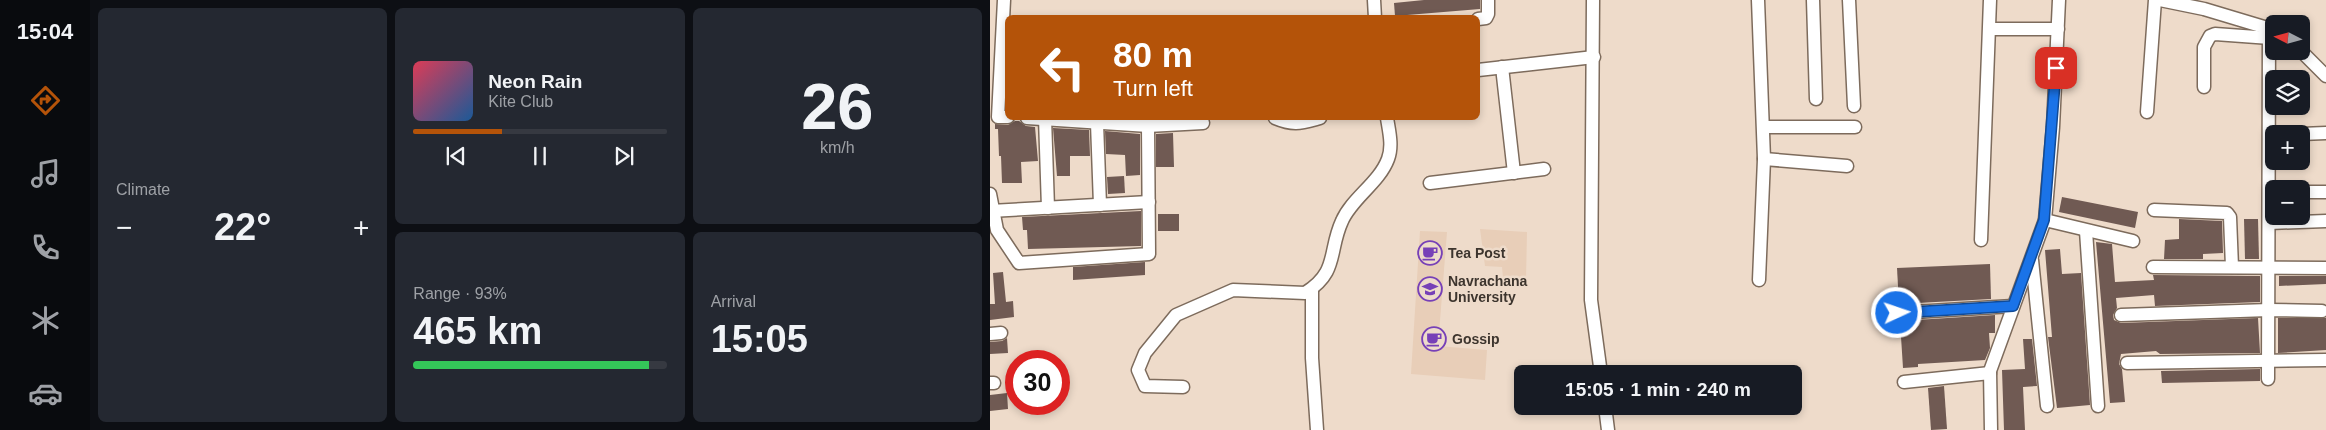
<!DOCTYPE html>
<html lang="en">
<head>
<meta charset="utf-8">
<style>
  body { margin:0; font-family:Arial,sans-serif; background:#242831; color:#f1f3f6; height:100vh; display:flex; flex-direction:column; font-size:19px; white-space:nowrap }
  * { box-sizing:border-box; margin:0 }
  p { font-size:16px; color:#9ea1a6 }
  .icon { flex:none; width:28px; height:28px; fill:none; stroke:currentColor; stroke-width:2; stroke-linecap:round; stroke-linejoin:round }
  .map { position:relative; flex:1; overflow:hidden }
  .details { display:flex; flex-direction:column; gap:8px; padding:8px; background:#0d0f14; width:900px }
  .details>* { flex:none }
  .top-card { position:absolute; left:15px; top:15px; width:475px; height:105px; border-radius:8px; box-shadow:0 2px 8px #0003; background:#b45309; color:#fff; overflow:hidden }
  .needle { width:32px; rotate:276deg }
  .tools { position:absolute; left:1275px; top:15px; display:grid; gap:10px }
  .tools a { display:grid; place-items:center; width:45px; height:45px; border-radius:8px; background:#171b24; box-shadow:0 2px 8px #0003; font-size:25px }
  .speed { position:absolute; left:15px; top:350px; display:flex; gap:10px; font-size:25px; font-weight:700; text-align:center }
  .speed>* { display:grid; place-content:center; width:65px; height:65px; border-radius:50%; background:#171b24; box-shadow:0 2px 8px #0003; line-height:1 }
  .speed .limit { border:8px solid #d22; background:#fff; color:#111 }
  .pin { position:absolute; display:grid; place-items:center; width:42px; height:42px; color:#fff; margin:-21px; border-radius:10px; box-shadow:0 2px 8px #0006 }
  .me { position:absolute; width:55px; margin:-28px; rotate:87deg; stroke-linejoin:round; filter:drop-shadow(0 0 4px #0008) }
  .turn { display:flex; align-items:center; gap:18px; height:105px; padding:0 25px; font-size:22px }
  .turn .icon { width:65px; height:65px; stroke-width:2.5 }
  .turn b { display:block; font-size:35px; line-height:42px }
  .big { font-size:38px; font-weight:700; line-height:1.1 }
  .details .widget { flex:1; display:flex; flex-direction:column; justify-content:center; gap:8px; min-width:0; padding:0 18px; border-radius:8px; background:#242831 }
  .details .dial { align-items:center; gap:0 }
  .dial b { font-size:65px; line-height:1 }
  .song { display:flex; align-items:center; gap:15px }
  .cover { width:60px; height:60px; border-radius:8px; background:linear-gradient(135deg,hsl(350 70% 55%),hsl(210 70% 35%)) }
  .played { height:5px; border-radius:2px; background:linear-gradient(90deg,#b45309 35%,#363941 35%) }
  .keys { display:flex; justify-content:space-around; direction:ltr }
  .heat { display:flex; justify-content:space-between; align-items:center; font-size:28px; direction:ltr }
  .charge { height:8px; border-radius:4px; background:linear-gradient(90deg,#34c759 93%,#363941 0) }
  .details .tiles { flex:1; display:grid; gap:8px; grid-template-columns:repeat(3,1fr) }
  .widget:first-child { grid-row:span 2 }
  .trip { position:absolute; left:524px; top:365px; width:288px; height:50px; border-radius:8px; background:#171b24; box-shadow:0 2px 8px #0003; font-weight:700; line-height:50px; text-align:center }
  main { display:flex; flex:1; min-height:0 }
  .menu { display:flex; flex-direction:column; width:90px; justify-content:space-around; align-items:center; background:#090b0e; color:#9ea1a6 }
  .menu .icon { width:35px; height:35px }
  .menu .selected { color:#b45309 }
  .menu b { font-size:22px; color:#f1f3f6 }
  .map>svg:first-child { display:block }
  .built { fill:#e8ceb8 }
  .building { fill:#705a53 }
  .lines { fill:none; stroke-linecap:round; stroke-linejoin:round }
  .minor-casing { stroke:#7d6b5c; stroke-width:15 }
  .minor { stroke:#fff; stroke-width:12 }
  .route-casing { stroke:#114b97; stroke-width:12 }
  .route { stroke:#1a73e8; stroke-width:9 }
  .labels { text-anchor:middle; stroke-width:5; stroke-linejoin:round; paint-order:stroke }
  .poi-label { font-size:14px; font-weight:bold; fill:#3d352e; stroke:#eedbca; text-anchor:start }
</style>
</head>
<body>
<main>
<nav class="menu">
<b>15:04</b>
<svg class="icon selected" aria-label="directions" viewBox="0 0 24 24"><path d="M12 3l9 9-9 9-9-9zM9 14v-3h6M13 9l2 2-2 2"/></svg>
<svg class="icon" aria-label="music" viewBox="0 0 24 24"><path d="M9 18V5l10-2v13"/><circle cx="6" cy="18" r="3"/><circle cx="16" cy="16" r="3"/></svg>
<svg class="icon" aria-label="phone" viewBox="0 0 24 24"><path d="M5 4h4l2 5-3 2q2 4 5 5l2-3 5 2v4C11 20 4 13 5 4z"/></svg>
<svg class="icon" aria-label="climate" viewBox="0 0 24 24"><path d="M12 3v18M4 7l16 10M4 17L20 7"/></svg>
<svg class="icon" aria-label="car" viewBox="0 0 24 24"><path d="M5 17H2v-5l4-1 3-4h7l3 4 3 1v5h-3M9 17h6M6 11h13"/><circle cx="7" cy="17" r="2"/><circle cx="17" cy="17" r="2"/></svg>
</nav>
<section class="details">
<div class="tiles">
<div class="widget"><p>Climate</p>
<div class="heat"><a>−</a><b class="big">22°</b><a>+</a></div>
</div>
<div class="widget">
<div class="song"><i class="cover"></i><div><b>Neon Rain</b><p>Kite Club</p></div></div>
<div class="played"></div>
<div class="keys"><svg class="icon" aria-label="previous" viewBox="0 0 24 24"><path d="M18 5L8 12l10 7zM5 5v14"/></svg><svg class="icon" aria-label="pause" viewBox="0 0 24 24"><path d="M8 5v14M16 5v14"/></svg><svg class="icon" aria-label="next" viewBox="0 0 24 24"><path d="M6 5l10 7-10 7zM19 5v14"/></svg></div>
</div>
<div class="widget dial"><b>26</b><p>km/h</p></div>
<div class="widget"><p>Range · 93%</p><b class="big">465 km</b><div class="charge"></div></div>
<div class="widget"><p>Arrival</p><b class="big">15:05</b></div>
</div>
</section>
<div class="map">
<svg width="1336" height="430" viewBox="0 0 1336 430">
  <rect width="100%" height="100%" fill="#eedbca"/>
  <g class="built">
    <polygon points="490,229 537,232 536,280 513,278 512,267 495,266"/>
    <polygon points="430,231 457,232 448,346 497,350 495,380 421,374"/>
  </g>
  <g class="building">
    <polygon points="434,0 490,0 490,9 405,16 404,3"/>
    <polygon points="25,121 29,121 36,126 45,127 48,161 31,162 32,183 12,183 11,156 9,156 8,129 5,129 5,124 18,125"/>
    <polygon points="63,128 99,130 100,156 80,156 80,176 67,176"/>
    <polygon points="115,131 150,134 150,175 136,176 135,155 116,154"/>
    <polygon points="183,133 184,167 166,167 166,134"/>
    <polygon points="134,176 135,193 118,194 117,177"/>
    <polygon points="1072,197 1148,212 1145,228 1069,212"/>
    <polygon points="151,211 151,246 38,249 37,230 33,230 32,217"/>
    <rect x="168" y="214" width="21" height="17"/>
    <polygon points="1189,219 1232,221 1233,253 1213,254 1213,259 1174,259 1175,240 1189,239"/>
    <polygon points="1254,219 1268,219 1269,259 1255,259"/>
    <polygon points="1106,242 1122,244 1125,282 1164,280 1163,275 1270,276 1270,302 1165,306 1164,295 1126,298 1127,308 1123,315 1124,320 1131,323 1268,318 1270,353 1170,354 1166,351 1131,354 1129,364 1132,369 1135,402 1120,403"/>
    <polygon points="1070,249 1072,274 1091,273 1100,405 1067,408 1058,337 1062,337 1055,250"/>
    <polygon points="155,262 155,275 83,280 83,267"/>
    <polygon points="1000,264 1001,299 909,304 907,268"/>
    <polygon points="13,272 16,302 23,301 24,317 0,320 0,304 5,304 3,273"/>
    <polygon points="1289,276 1336,276 1336,284 1289,286"/>
    <polygon points="1005,315 1005,333 999,333 1000,348 995,360 928,364 928,367 913,368 910,321"/>
    <polygon points="1288,318 1336,318 1336,350 1288,353"/>
    <polygon points="17,338 18,353 0,354 0,342 12,341"/>
    <polygon points="1033,339 1042,339 1047,386 1033,387 1035,430 1014,430 1012,370 1035,369"/>
    <polygon points="1270,369 1270,381 1172,383 1171,371"/>
    <polygon points="954,386 957,429 941,430 938,388"/>
    <polygon points="17,393 18,409 0,411 0,395"/>
  </g>
  <g class="lines">
    <g class="minor-casing">
      <g id="minor">
        <polyline points="14,0 8,117 18,117"/>
        <polyline points="384,0 385,18"/>
        <polyline points="603,0 601,300 611,374"/>
        <polyline points="768,0 774,159 769,280"/>
        <polyline points="823,0 826,99"/>
        <polyline points="859,0 864,106"/>
        <polyline points="1170,0 1214,9 1284,30"/>
        <polyline points="488,19 496,18 498,14 498,0"/>
        <polyline points="1000,29 1068,29"/>
        <polyline points="1311,51 1336,76"/>
        <polyline points="512,67 524,173"/>
        <polyline points="488,70 604,57"/>
        <polyline points="1214,87 1214,47 1220,36 1225,34 1280,38"/>
        <polyline points="1157,112 1165,0"/>
        <polyline points="37,118 158,126 213,123"/>
        <polyline points="55,118 58,208"/>
        <path d="M285 118C304 126 311 123 330 118"/>
        <polyline points="107,123 110,205"/>
        <polyline points="774,127 865,127"/>
        <polyline points="1311,134 1336,133"/>
        <polyline points="774,159 857,166"/>
        <polyline points="440,183 554,169"/>
        <polyline points="1311,192 1336,192"/>
        <polyline points="0,194 7,230 29,263 159,254 158,126"/>
        <polyline points="1164,210 1237,213 1240,217 1242,267"/>
        <polyline points="0,211 159,202"/>
        <polyline points="1055,220 1143,241"/>
        <polyline points="1279,223 1336,221"/>
        <polyline points="1096,231 1108,406"/>
        <polyline points="991,240 1000,0"/>
        <polyline points="1042,260 1057,406"/>
        <polyline points="1163,267 1336,268"/>
        <polyline points="322,289 322,358 327,430"/>
        <polyline points="907,313 1023,306"/>
        <polyline points="1131,315 1279,310 1332,311"/>
        <polyline points="0,334 11,333"/>
        <polyline points="1137,363 1336,360"/>
        <polyline points="1278,379 1279,27"/>
        <polyline points="914,382 1000,373"/>
        <polyline points="0,383 4,383"/>
        <path d="M193 387 155 386 148 370 155 353 186 315 243 290 315 293C349 272 338 251 352 221 362 198 389 183 398 159 403 146 399 131 397 118"/>
        <polyline points="615,406 618,430"/>
        <polyline points="1001,430 1000,371 1055,220 1063,127 1069,0"/>
      </g>
    </g>
    <use href="#minor" class="minor"/>
  </g>
  <g class="lines">
    <g class="route-casing">
      <polyline id="route" points="907,313 1023,306 1054,220 1066,68"/>
    </g>
    <use href="#route" class="route"/>
  </g>
  <defs>
    <g id="cafe-ring" transform="scale(1.25)"><circle r="9.5" fill="#eedbca" stroke="#7740b7" stroke-width="1.5"/><path d="M-5.5-4.5H6V0H3Q3 3.5 0 3.5H-2.5Q-5.5 3.5-5.5 0ZM3-3.2v2h1.7v-2ZM-6 4.5H4V6H-6Z" fill="#7740b7"/></g>
    <g id="university-ring" transform="scale(1.25)"><circle r="9.5" fill="#eedbca" stroke="#7740b7" stroke-width="1.5"/><path d="M0-5L7-2L0 1L-7-2ZM-4 1L0 2.5L4 1V4Q0 6-4 4Z" fill="#7740b7"/></g>
  </defs>
  <g fill-rule="evenodd">
    <use href="#cafe-ring" x="440" y="253"/>
    <use href="#university-ring" x="440" y="289"/>
    <use href="#cafe-ring" x="444" y="339"/>
  </g>
  <g class="labels">
    <g class="poi-label">
      <text x="458" y="258">Tea Post</text>
      <text x="458" y="286">Navrachana<tspan x="458" dy="16">University</tspan></text>
      <text x="462" y="344">Gossip</text>
    </g>
  </g>
</svg>
<div class="tools">
<a><svg class="needle" viewBox="-14 -14 28 28"><path d="M0-13l5 13h-10z" fill="#e53935"/><path d="M0 13l5-13h-10z" fill="#9ea1a6"/></svg></a>
<a><svg class="icon" aria-label="layers" viewBox="0 0 24 24"><path d="M12 4l9 5-9 5-9-5zM3 14l9 5 9-5"/></svg></a>
<a>+</a>
<a>−</a>
</div>
<div class="speed"><div class="limit">30</div></div>
<div class="pin" style="left:1066px;top:68px;background:#d93025"><svg class="icon" aria-label="arrive" viewBox="0 0 24 24"><path d="M6 21V4h12l-3 4 3 4H6"/></svg></div>
<svg class="me" style="left:907px;top:313px" viewBox="-20 -20 40 40"><circle r="17" fill="#1a73e8" stroke="#fff" stroke-width="3"/><path d="M0-11L8 9 0 5-8 9z" fill="#fff"/></svg>
<div class="trip">15:05 · 1 min · 240 m</div>
<div class="top-card">
<div class="turn"><svg class="icon" aria-label="left" viewBox="0 0 24 24"><path d="M17 20v-9H6M10 6l-5 5 5 5"/></svg><div><b>80 m</b>Turn left</div></div>
</div>
</div>
</main>
</body>
</html>
